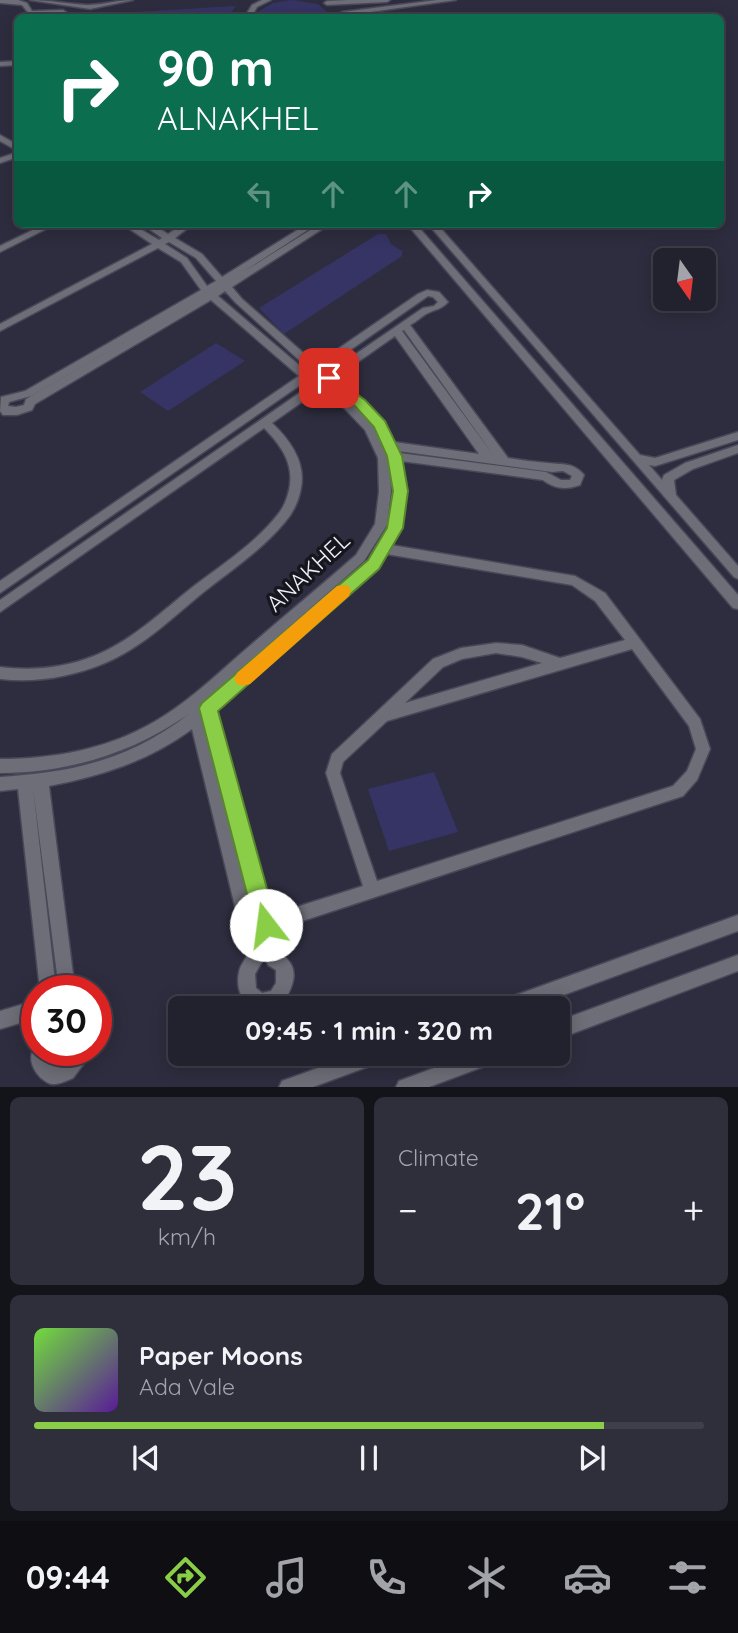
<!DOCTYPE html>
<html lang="en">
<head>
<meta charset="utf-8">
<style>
  body { margin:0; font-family:Quicksand,sans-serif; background:#2e2f3b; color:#f1f3f6; height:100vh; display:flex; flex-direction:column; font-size:26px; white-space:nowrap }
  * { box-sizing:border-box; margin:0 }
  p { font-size:23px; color:#a2a4aa }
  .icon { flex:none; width:38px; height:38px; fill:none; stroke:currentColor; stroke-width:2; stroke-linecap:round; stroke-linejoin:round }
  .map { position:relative; height:1087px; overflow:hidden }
  .details { display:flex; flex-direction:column; gap:10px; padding:10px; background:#13131a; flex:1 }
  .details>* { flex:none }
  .top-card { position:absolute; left:14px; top:14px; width:710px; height:214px; border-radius:10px; box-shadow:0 4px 18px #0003,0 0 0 2px #3f3f4b; background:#0b6e4f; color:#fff; overflow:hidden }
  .needle { width:46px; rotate:166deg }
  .tools { position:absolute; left:653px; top:248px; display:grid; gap:14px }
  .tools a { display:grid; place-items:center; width:63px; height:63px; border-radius:10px; background:#22222f; box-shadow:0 4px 18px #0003,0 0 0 2px #3f3f4b; font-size:35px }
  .speed { position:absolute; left:21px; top:975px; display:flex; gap:14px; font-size:35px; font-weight:700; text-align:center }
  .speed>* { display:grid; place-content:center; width:91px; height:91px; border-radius:50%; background:#22222f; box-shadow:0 4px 18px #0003,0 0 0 2px #3f3f4b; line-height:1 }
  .speed .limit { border:10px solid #d22; background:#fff; color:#111 }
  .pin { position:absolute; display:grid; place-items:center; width:60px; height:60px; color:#fff; margin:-30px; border-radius:14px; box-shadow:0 4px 10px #0006 }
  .me { position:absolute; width:77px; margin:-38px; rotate:345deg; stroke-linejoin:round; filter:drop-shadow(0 0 5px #0008) }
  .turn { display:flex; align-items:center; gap:24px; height:147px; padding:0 28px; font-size:32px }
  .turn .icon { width:91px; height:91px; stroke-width:2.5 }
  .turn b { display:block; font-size:49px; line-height:60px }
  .lanes { display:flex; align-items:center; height:66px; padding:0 28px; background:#0003; justify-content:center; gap:35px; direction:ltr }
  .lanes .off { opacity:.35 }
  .big { font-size:52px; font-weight:700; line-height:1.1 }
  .details .tile { flex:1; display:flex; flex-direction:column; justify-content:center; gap:10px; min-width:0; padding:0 24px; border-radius:10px; background:#2e2f3b }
  .details .dial { align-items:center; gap:0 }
  .dial b { font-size:91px; line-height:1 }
  .song { display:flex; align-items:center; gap:21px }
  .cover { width:84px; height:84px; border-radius:10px; background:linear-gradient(135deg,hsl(100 70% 55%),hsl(270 70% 35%)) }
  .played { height:7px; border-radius:4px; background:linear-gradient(90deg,#8ace47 85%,#3f3f4b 85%) }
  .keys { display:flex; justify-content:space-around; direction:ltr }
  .heat { display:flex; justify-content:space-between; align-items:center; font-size:38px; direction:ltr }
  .details .tiles { flex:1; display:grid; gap:10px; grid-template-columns:1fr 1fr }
  .tile:last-child { grid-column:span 2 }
  .trip { position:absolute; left:168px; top:996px; width:402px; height:70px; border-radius:10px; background:#22222f; box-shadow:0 4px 18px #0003,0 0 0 2px #3f3f4b; font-weight:700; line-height:70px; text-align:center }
  .menu { display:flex; height:112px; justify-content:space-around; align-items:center; background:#0e0e13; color:#a2a4aa }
  .menu .icon { width:49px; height:49px }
  .menu .selected { color:#8ace47 }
  .menu b { font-size:32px; color:#f1f3f6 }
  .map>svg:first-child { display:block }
  .green { fill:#353464 }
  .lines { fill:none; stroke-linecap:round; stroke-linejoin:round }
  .minor-casing { stroke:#484859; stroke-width:3 }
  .minor { fill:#6d6e77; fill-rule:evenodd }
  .route { fill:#8ace47; stroke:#5a862e; stroke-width:2 }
  .slow { fill:#f59e0b }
  .labels { text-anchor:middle; stroke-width:7; stroke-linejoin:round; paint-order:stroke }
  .street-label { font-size:23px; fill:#eeeffa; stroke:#16171e }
</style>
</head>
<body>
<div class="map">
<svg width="738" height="1087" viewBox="0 0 738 1087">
  <rect width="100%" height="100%" fill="#2d2d3f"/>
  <g class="green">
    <polygon points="292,0 318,4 327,12 326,17 258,17 259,11 273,3"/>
    <polygon points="236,6 227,17 83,18 83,15"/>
    <polygon points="378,234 386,234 391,244 402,251 402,256 284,334 259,308"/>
    <polygon points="216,343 245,361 168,411 140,392"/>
    <polygon points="434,772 458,832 389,851 368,789"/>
  </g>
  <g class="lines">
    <g class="minor-casing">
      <g id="minor">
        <polygon points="0,0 18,0 27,3 32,11 63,10 74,18 66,18 61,14 30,15 22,5 0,3"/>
        <path d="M30 0C49 0 68 4 87 5 102 5 118 0 133 0L90 9Z"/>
        <polygon points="262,0 271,0 257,7 251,18 244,18 252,5"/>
        <polygon points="348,0 390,0 387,2 327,5 324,3 327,1"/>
        <polygon points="437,0 456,0 334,17 342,12"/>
        <polygon points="18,61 18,65 0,66 0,62"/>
        <polygon points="0,135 18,145 18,151 0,141"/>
        <polygon points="12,154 16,156 15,158 0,163 0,158"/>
        <polygon points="45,224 56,224 0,252 0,246"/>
        <path d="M122 224H132L159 240 162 238 142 224H152L168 234 183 224H193L175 238 202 254 222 277 307 224H317L243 272 320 224H330L232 287 242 299 316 364 418 294 427 290 439 292 448 302C441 310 435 309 426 314 421 317 416 322 410 325L508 458C521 460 535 462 548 463 563 465 573 462 584 475L580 485C566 490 555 489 543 480L401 461C406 493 408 517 391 545L575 576 605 593 700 719 710 749 697 780 683 796 275 930 281 954C302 968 293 987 282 1005 256 1016 233 1001 239 972 240 966 244 961 247 956L192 729C149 761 101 776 49 786L75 990H59L33 788 56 990H40L18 789 0 791V777C74 772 129 760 189 714 133 753 68 773 0 773V759C53 759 108 749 154 722 185 704 211 680 238 656 277 622 317 589 356 555L375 524 379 492 378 458 365 430 344 408 319 390 272 423C290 440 306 462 301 488 299 500 293 513 285 522 261 551 229 572 200 595 170 620 141 648 105 663 71 677 36 683 0 679V667C32 671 64 668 94 656 132 641 162 611 194 586 223 564 257 542 279 513 283 508 286 501 288 494 296 467 283 447 264 428L0 612V600L311 385 306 381 0 593V581L299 376 211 300 35 404 32 410 17 415H3L0 411 1 397 25 391 201 290 181 262 158 248 0 331V324L152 244ZM169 242 196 258 216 281 207 286 187 258 165 244ZM225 291 236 303 309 369 306 371 218 296ZM428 296 433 297 438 302 434 306 423 308 328 373 323 369ZM161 321 26 399 24 405 16 407 8 406 9 402 31 396ZM404 330 494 456 402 331ZM395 336 479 454 394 442C379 410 362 399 335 378ZM316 374 321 378 319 380 313 376ZM328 383C359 407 376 420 390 458L374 425 352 402 326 385ZM398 451 552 472 563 471 572 476 570 480H561L546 472 399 453ZM390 459 394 491 389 528 369 561 203 703 364 561 387 525 391 492ZM386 554 572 585 595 601 625 640 560 658 522 645 496 643 461 648 433 659 332 754 326 773 363 886 271 915 216 710 377 567ZM632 649 689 726 696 749 687 771 673 786 377 881 340 773 343 762 387 721ZM496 653 522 657 542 663 405 703 443 667 462 659ZM204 719 266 959 268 965 276 970V983L271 991 262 993 256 988 255 974 264 958Z"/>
        <polygon points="407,224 416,224 738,595 738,609 733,608"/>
        <polygon points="428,224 437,224 640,455 655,458 738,432 738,440 655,466 649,465 662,480 664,475 685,463 738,445 738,453 693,469 674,480 676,495 738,566 738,579 734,577"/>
        <polygon points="738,915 738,931 528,1008 496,1008 499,1002 505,999"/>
        <polygon points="738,955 738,971 558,1039 558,1021"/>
        <polygon points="37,1000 37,1018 0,1029 0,1011"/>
        <path d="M37 1043V1050H50L49 1061 54 1065 62 1064 70 1053V1050H88L85 1062 73 1078C67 1081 58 1085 51 1084 47 1083 44 1080 41 1078 31 1068 27 1055 37 1043Z"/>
        <polygon points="357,1054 389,1054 386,1060 313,1087 279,1087 282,1081"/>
        <polygon points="472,1054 504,1054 501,1060 429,1087 396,1087 399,1081"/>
      </g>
    </g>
    <use href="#minor" class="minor"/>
  </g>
  <polygon class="route" points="329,374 365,400 385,421 402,456 408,491 403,528 379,569 218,711 277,925 273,933 266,936 259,933 255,925 199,708 202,703 368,560 387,528 393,491 387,456 374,427 355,406 325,381 323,378"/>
  <polygon class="slow" points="343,585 349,586 351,591 349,596 250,684 243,686 237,684 234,679 237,673 337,586"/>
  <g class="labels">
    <g class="street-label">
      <text transform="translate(308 572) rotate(-43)" y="8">ANAKHEL</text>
    </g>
  </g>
</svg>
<div class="tools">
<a><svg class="needle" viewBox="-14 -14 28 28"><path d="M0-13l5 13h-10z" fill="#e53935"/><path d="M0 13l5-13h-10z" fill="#a2a4aa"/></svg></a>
</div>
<div class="speed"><div class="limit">30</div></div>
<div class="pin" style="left:329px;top:378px;background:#d93025"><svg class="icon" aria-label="arrive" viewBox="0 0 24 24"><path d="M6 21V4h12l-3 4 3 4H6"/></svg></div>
<svg class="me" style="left:266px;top:925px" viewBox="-20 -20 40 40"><circle r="19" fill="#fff"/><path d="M0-13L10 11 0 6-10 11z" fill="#8ace47"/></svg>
<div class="trip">09:45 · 1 min · 320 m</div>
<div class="top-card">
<div class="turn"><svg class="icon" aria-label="right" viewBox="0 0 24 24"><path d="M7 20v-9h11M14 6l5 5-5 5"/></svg><div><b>90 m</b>ALNAKHEL</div></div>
<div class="lanes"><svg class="icon off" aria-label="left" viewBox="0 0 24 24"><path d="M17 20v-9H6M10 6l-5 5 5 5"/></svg><svg class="icon off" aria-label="ahead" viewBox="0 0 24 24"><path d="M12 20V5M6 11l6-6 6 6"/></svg><svg class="icon off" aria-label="ahead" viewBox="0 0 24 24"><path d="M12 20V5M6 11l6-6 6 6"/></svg><svg class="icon" aria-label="right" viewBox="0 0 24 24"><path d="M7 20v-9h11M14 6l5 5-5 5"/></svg></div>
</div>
</div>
<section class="details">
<div class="tiles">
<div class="tile dial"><b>23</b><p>km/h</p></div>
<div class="tile"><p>Climate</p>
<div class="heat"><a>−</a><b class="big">21°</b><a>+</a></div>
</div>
<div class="tile">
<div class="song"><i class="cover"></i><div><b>Paper Moons</b><p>Ada Vale</p></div></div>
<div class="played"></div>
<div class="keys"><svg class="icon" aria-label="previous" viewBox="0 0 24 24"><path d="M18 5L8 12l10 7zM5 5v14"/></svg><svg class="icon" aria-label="pause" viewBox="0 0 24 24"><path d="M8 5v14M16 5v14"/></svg><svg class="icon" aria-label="next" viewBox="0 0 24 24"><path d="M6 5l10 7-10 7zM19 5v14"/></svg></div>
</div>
</div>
</section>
<nav class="menu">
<b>09:44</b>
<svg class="icon selected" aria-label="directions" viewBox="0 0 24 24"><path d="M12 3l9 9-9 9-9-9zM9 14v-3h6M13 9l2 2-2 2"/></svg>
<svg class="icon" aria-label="music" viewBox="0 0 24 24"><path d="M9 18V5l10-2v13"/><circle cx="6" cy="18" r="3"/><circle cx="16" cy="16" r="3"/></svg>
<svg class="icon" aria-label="phone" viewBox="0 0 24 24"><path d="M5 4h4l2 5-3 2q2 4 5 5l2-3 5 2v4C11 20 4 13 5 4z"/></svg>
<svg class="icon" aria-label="climate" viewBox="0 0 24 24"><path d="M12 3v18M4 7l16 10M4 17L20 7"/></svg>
<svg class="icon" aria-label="car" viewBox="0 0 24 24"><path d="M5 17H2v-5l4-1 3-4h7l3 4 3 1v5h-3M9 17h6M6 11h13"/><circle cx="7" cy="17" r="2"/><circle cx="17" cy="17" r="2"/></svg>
<svg class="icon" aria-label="filters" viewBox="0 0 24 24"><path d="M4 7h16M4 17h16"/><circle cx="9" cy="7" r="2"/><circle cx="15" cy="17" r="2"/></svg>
</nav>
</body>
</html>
